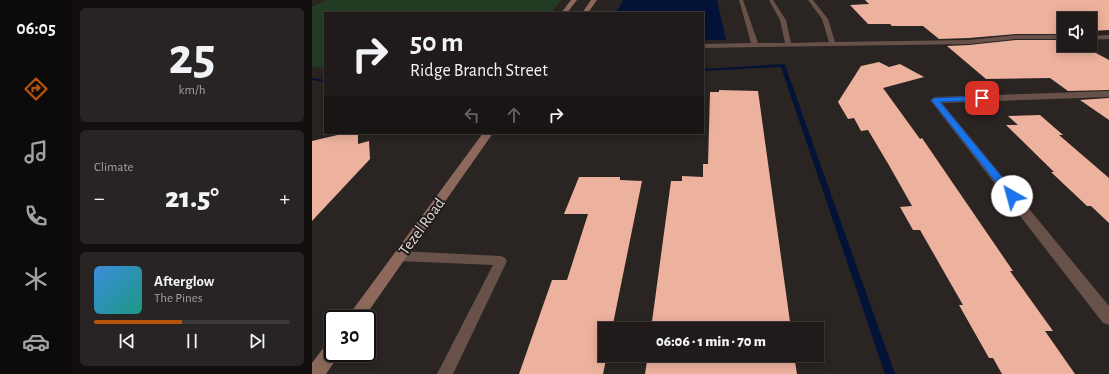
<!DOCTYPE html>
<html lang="en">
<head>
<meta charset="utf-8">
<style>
  body { margin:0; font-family:"Alegreya Sans",sans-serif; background:#282423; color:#f1f3f6; height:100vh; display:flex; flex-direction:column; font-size:15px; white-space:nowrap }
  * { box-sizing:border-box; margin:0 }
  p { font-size:13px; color:#a2a1a2 }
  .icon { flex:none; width:22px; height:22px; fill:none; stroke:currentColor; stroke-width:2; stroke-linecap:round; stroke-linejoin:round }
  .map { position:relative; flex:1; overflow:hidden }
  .sheet { display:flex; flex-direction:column; gap:8px; padding:8px; background:#120f0e; width:240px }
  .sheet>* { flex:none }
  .hud { position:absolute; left:12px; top:12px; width:380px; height:122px; border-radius:0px; box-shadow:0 2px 10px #0003,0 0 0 1px #3d3939; background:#201b1a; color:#f1f3f6; overflow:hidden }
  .controls { position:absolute; left:745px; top:12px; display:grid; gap:8px }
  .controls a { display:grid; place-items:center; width:40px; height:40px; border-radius:0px; background:#201b1a; box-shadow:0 2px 10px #0003,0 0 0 1px #3d3939; font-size:20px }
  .speed { position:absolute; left:12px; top:310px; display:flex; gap:8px; font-size:20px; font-weight:700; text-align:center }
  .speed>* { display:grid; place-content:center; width:52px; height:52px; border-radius:50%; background:#201b1a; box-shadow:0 2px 10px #0003,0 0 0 1px #3d3939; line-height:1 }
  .speed .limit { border:2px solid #111; border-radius:6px; background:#fff; color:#111 }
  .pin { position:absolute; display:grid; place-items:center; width:34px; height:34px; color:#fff; margin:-17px; border-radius:8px; box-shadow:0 2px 6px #0006 }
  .me { position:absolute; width:44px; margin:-22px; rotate:322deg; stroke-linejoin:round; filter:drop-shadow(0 0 3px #0008) }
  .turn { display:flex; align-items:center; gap:14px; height:84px; padding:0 20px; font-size:18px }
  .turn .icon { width:52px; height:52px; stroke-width:2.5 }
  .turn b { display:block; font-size:28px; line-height:34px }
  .lanes { display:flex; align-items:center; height:38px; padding:0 20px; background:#0003; justify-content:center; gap:20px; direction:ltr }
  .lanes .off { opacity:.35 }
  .big { font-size:30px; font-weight:800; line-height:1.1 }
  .sheet .widget { flex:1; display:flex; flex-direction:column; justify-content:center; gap:6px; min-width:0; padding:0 14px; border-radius:6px; background:#282423 }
  .sheet .dial { align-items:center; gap:0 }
  .dial b { font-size:52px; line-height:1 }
  .song { display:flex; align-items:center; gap:12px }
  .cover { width:48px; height:48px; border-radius:6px; background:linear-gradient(135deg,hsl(210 70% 55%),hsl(170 70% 35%)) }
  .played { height:4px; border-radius:2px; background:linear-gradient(90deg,#b45309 45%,#3d3939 45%) }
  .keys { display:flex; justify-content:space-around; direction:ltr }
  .heat { display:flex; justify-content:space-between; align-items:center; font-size:22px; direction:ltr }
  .trip { position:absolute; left:286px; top:322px; width:226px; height:40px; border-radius:0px; background:#201b1a; box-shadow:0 2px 10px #0003,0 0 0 1px #3d3939; font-weight:800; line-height:40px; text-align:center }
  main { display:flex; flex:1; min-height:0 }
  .tabs { display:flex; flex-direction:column; width:72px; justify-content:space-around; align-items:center; background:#0d0b0a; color:#a2a1a2 }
  .tabs .icon { width:28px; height:28px }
  .tabs .selected { color:#b45309 }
  .tabs b { font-size:18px; color:#f1f3f6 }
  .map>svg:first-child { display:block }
  .green { fill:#233d25 }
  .water { fill:#031337 }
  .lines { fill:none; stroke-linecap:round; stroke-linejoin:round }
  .stream { fill:#031337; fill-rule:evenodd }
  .building { fill:#edb29d }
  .lane { fill:#685149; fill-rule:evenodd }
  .street { fill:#685149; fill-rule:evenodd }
  .secondary { fill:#8d695c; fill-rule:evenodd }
  .route { fill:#1a73e8; stroke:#114b97 }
  .labels { text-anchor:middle; stroke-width:4; stroke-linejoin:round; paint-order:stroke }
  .street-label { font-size:16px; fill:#dfdbda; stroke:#201b19 }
</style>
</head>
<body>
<main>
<nav class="tabs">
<b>06:05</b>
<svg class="icon selected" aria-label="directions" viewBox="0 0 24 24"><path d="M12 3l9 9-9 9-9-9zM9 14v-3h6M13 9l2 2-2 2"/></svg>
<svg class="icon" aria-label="music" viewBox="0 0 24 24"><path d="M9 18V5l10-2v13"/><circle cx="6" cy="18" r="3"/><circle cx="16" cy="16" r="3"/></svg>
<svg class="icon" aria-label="phone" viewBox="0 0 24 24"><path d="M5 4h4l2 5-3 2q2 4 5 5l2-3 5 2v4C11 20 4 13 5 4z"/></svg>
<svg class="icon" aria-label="climate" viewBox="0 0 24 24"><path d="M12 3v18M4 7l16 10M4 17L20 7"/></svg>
<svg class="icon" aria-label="car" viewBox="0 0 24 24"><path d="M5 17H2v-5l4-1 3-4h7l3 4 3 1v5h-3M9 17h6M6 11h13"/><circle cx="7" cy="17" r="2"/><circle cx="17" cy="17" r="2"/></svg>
</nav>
<section class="sheet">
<div class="widget dial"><b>25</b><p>km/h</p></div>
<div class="widget"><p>Climate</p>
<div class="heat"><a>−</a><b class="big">21.5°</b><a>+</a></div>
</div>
<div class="widget">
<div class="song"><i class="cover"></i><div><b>Afterglow</b><p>The Pines</p></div></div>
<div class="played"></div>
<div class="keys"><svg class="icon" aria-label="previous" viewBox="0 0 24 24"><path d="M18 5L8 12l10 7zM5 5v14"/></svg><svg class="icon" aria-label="pause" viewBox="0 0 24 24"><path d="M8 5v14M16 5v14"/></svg><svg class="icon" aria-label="next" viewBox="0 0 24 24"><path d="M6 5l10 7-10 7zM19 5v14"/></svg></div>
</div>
</section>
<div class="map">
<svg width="797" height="374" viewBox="0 0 797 374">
  <rect width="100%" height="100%" fill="#2a2422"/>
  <polygon class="green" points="15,0 249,0 239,13 13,13 13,69 0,66 0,7"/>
  <polygon class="water" points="311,0 405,0 414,40 391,40 391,13 304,13"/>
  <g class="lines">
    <g class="stream">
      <polygon points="471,64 473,65 583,374 573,374 469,67 391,71 391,69"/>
      <polygon points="0,78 13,80 13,82 0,80"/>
    </g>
  </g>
  <g class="building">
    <polygon points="553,0 797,0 797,30 778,31 778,19 752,19 752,32 744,32 747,34 704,34 657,38 627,39 611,26 580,26 578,24 556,24 538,5 557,4"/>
    <polygon points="704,40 752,40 752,45 769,45 797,60 797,90 756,91 738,78 674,79 635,46 657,45"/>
    <polygon points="567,62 577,67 588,64 612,77 571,88 608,139 610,138 701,271 698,271 741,331 733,331 763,374 690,374 681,358 677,358 647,305 651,305 608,230 601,230 588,207 600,206 578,167 556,130 549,131 542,118 536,119 526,102 549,66"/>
    <polygon points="407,90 446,91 479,329 339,329 359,181 370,181 370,176 391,177 391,164 396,164 398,92 407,92"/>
    <polygon points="797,98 797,120 768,100"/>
    <polygon points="728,115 751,135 747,135 797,178 797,223 779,206 775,206 739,172 742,172 694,125 706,125 696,116"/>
    <polygon points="34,133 46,133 46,144 57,141 58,159 0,221 0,141"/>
    <polygon points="267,177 308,177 308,180 330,181 300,329 293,329 293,355 295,355 291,374 207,374 240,280 255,280 276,214 252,214"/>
    <polygon points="336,355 482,355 485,374 333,374"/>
  </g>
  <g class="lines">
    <g class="lane">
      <polygon points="427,0 431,0 446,43 473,43 468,20 457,0 461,0 474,20 479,43 517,42 510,19 496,0 501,0 516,19 523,42 657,40 704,35 752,35 752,39 704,39 657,44 391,48 391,44 439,43"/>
      <polygon points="797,35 797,39 778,40 778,36"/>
      <polygon points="87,251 189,256 193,258 195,261 141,374 125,374 181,265 87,261 83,259 81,256 83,253"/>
    </g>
    <polygon class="street" points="797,91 797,97 630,103 797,306 797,325 791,323 618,100 623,97"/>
    <g class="secondary">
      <polygon points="259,0 265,0 255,13 249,13"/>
      <polygon points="279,0 285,0 276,13 270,13"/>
      <polygon points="171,133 181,133 51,319 34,319"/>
      <polygon points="21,341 21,353 28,353 27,355 14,374 0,374 0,363 15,343"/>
    </g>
  </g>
  <polygon class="route" points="670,96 673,97 673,100 628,102 704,194 705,196 704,199 697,199 619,100 623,98"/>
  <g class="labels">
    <g class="street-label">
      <text transform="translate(109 226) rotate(-54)" y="6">Tezel Road</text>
    </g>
  </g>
</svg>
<div class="controls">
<a><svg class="icon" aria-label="sound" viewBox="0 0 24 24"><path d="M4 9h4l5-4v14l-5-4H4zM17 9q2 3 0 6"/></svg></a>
</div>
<div class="speed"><div class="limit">30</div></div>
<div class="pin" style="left:670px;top:98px;background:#d93025"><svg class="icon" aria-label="arrive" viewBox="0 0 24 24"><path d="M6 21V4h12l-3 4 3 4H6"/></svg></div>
<svg class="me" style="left:700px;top:196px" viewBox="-20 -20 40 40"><circle r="19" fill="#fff"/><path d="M0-13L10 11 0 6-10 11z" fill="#1a73e8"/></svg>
<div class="trip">06:06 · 1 min · 70 m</div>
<div class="hud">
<div class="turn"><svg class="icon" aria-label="right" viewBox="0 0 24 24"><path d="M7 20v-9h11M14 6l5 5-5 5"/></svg><div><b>50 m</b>Ridge Branch Street</div></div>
<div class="lanes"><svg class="icon off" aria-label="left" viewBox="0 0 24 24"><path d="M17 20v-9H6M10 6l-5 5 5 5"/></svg><svg class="icon off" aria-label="ahead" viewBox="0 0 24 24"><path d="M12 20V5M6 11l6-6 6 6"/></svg><svg class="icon" aria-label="right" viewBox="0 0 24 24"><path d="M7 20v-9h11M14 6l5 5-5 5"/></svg></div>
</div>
</div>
</main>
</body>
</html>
